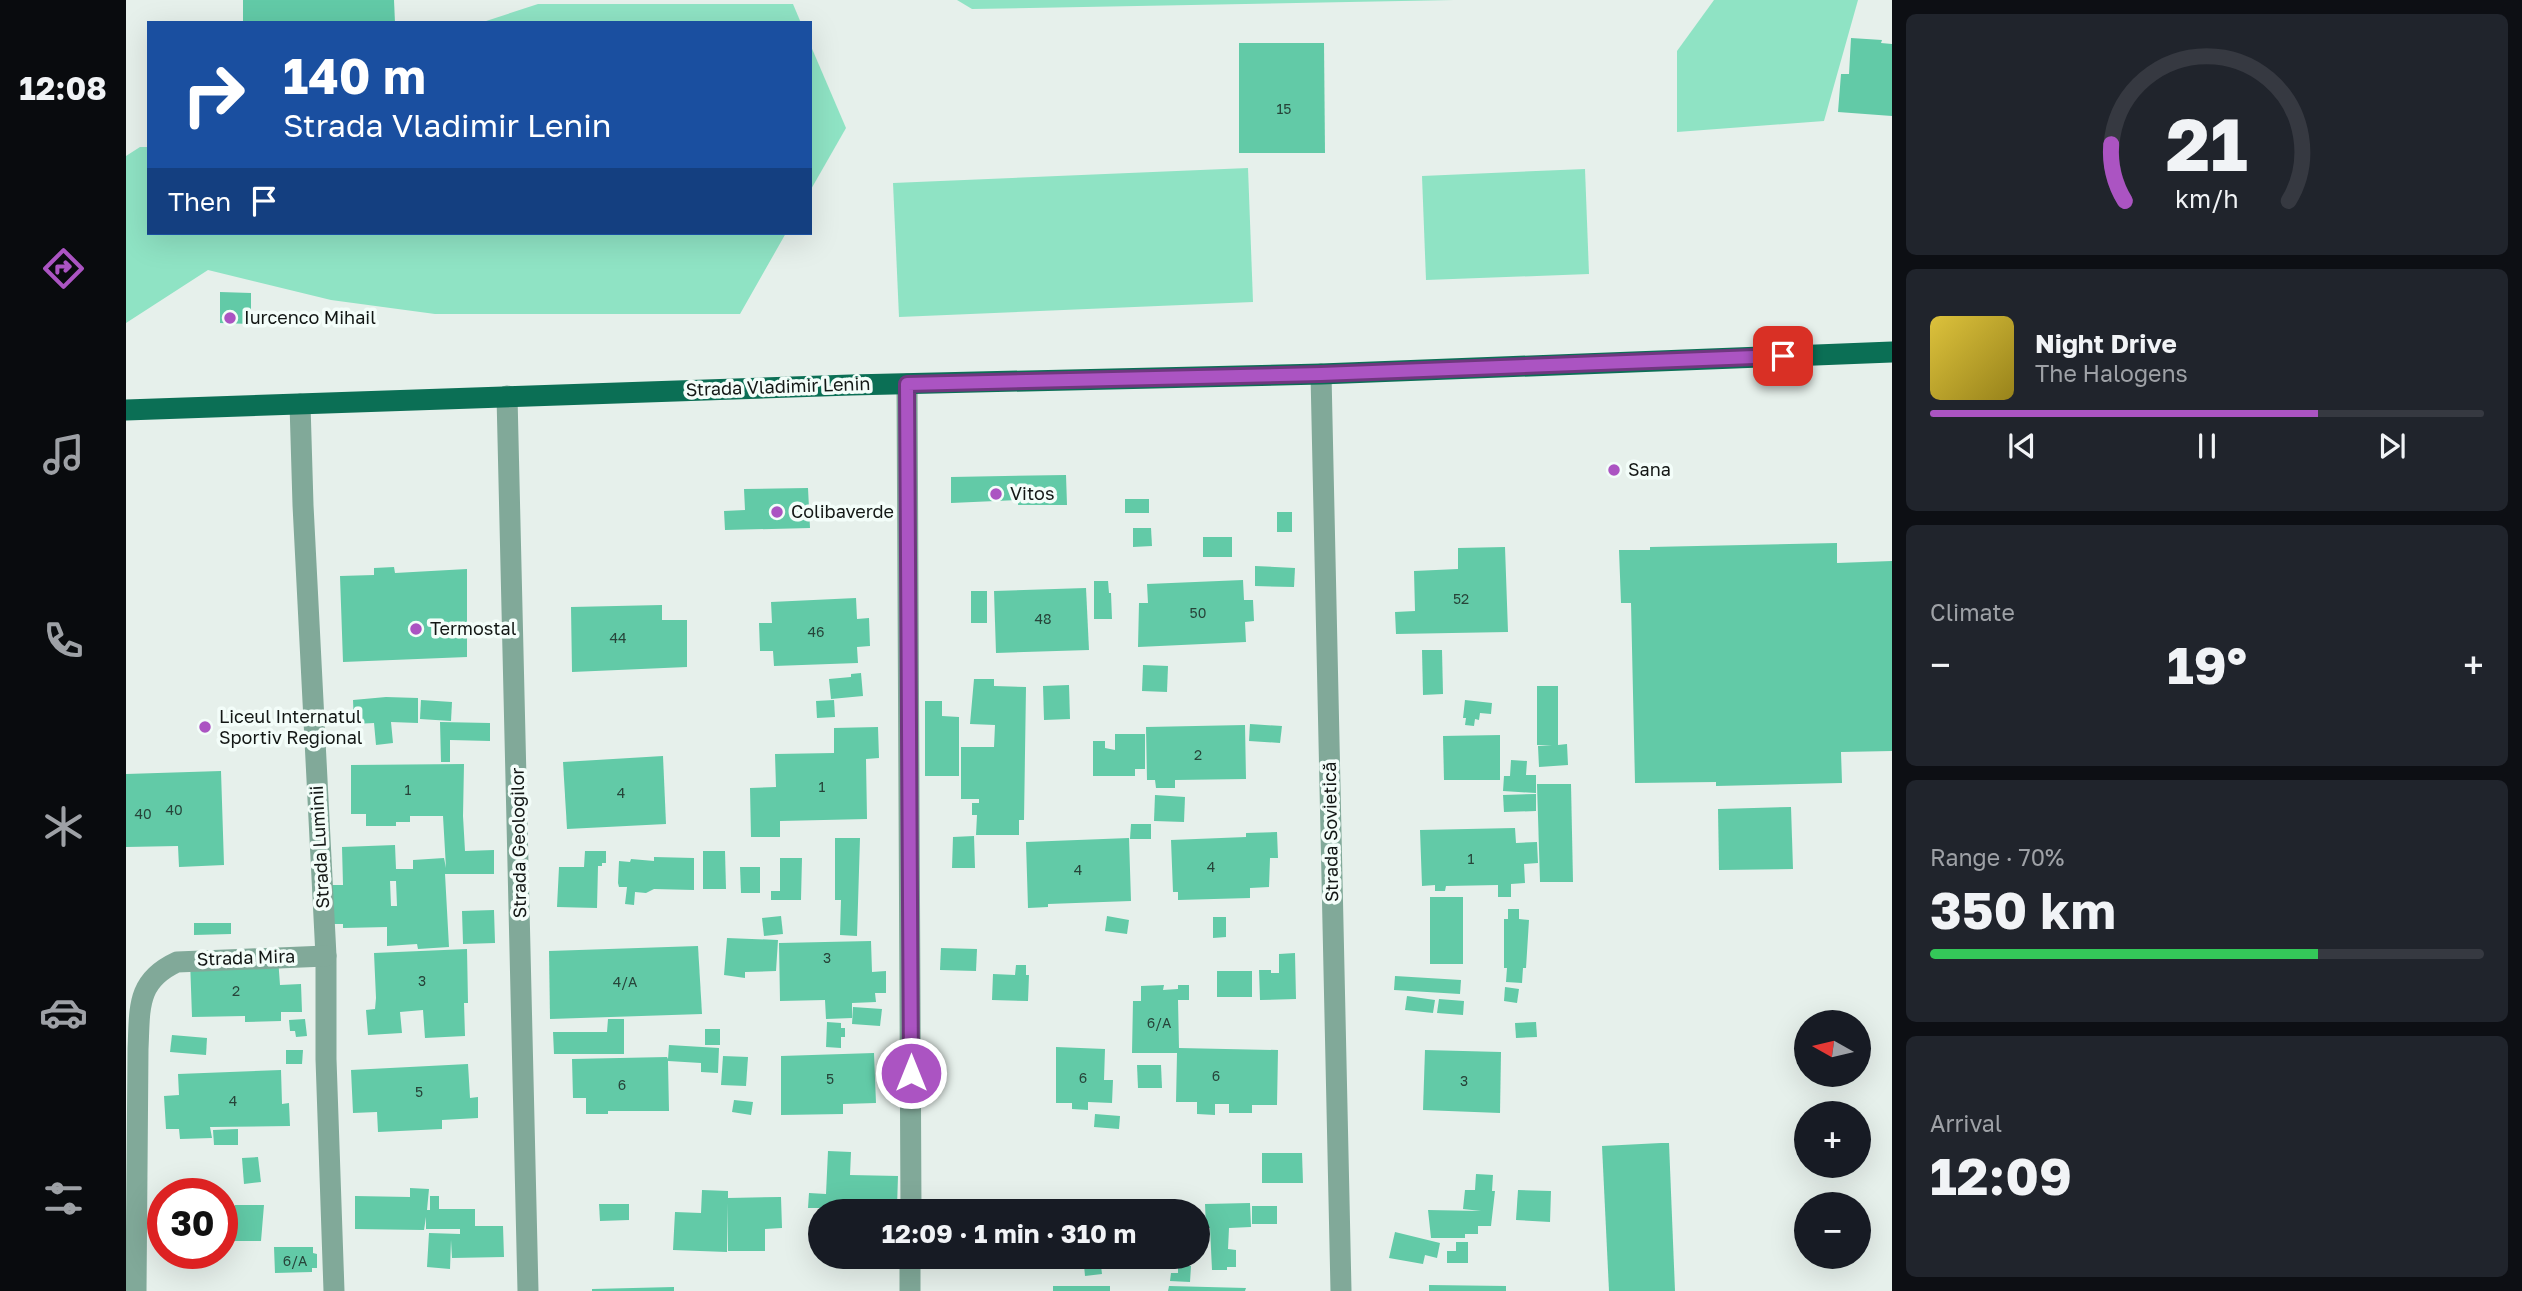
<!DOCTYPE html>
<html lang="en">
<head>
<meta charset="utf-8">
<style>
  body { margin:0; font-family:"Golos Text",sans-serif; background:#20242c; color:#f1f3f6; height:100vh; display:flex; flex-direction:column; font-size:26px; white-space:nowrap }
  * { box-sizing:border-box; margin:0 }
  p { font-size:23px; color:#9ea1a6 }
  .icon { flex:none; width:38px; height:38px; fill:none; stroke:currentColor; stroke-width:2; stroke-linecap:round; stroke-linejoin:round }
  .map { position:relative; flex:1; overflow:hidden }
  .sheet { display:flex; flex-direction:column; gap:14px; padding:14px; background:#0d0f14; width:630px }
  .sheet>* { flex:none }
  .banner { position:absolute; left:21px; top:21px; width:665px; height:214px; border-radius:0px; box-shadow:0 7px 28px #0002; background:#1a4fa0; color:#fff; overflow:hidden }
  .needle { width:46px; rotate:278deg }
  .fabs { position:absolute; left:1668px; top:1010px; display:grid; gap:14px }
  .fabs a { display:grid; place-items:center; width:77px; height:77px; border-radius:50%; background:#171b24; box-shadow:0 7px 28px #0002; font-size:35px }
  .speed { position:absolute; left:21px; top:1178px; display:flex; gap:14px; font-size:35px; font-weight:700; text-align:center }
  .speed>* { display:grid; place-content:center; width:91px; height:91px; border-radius:50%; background:#171b24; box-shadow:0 7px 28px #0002; line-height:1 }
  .speed .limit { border:10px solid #d22; background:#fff; color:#111 }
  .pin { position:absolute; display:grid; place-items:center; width:60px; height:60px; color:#fff; margin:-30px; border-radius:14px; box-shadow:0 4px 10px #0006 }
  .me { position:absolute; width:77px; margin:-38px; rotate:0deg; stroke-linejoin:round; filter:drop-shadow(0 0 5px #0008) }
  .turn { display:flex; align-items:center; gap:24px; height:147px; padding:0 21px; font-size:32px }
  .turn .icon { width:91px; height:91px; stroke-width:2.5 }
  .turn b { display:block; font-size:49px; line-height:60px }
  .then { display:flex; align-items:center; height:66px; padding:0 21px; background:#0003; gap:14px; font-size:26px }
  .big { font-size:52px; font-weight:700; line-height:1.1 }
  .sheet .card { flex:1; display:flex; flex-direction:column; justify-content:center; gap:10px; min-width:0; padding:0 24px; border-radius:10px; background:#20242c }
  .sheet .dial { align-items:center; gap:0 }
  .dial svg { height:182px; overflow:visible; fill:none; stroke:#363941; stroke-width:7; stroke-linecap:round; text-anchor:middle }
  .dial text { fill:#f1f3f6; stroke:none }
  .song { display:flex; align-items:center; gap:21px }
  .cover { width:84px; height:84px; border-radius:10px; background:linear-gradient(135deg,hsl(50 70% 55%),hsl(50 70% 35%)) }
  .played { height:7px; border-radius:4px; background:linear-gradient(90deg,#ab54c2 70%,#363941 70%) }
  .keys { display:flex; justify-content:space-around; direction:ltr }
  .heat { display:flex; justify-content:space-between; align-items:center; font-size:38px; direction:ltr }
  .charge { height:10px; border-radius:5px; background:linear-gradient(90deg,#34c759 70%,#363941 0) }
  .trip { position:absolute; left:682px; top:1199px; width:402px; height:70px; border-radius:35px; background:#171b24; box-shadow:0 7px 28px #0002; font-weight:700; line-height:70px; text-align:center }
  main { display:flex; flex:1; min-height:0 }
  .tab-bar { display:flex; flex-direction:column; width:126px; justify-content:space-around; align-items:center; background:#090b0e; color:#9ea1a6 }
  .tab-bar .icon { width:49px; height:49px }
  .tab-bar .on { color:#ab54c2 }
  .tab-bar b { font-size:32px; color:#f1f3f6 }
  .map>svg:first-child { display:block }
  .green { fill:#8fe3c4 }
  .building { fill:#62caa7; fill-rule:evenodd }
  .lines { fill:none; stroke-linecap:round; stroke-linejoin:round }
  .minor { stroke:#81a999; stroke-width:21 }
  .major { stroke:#0b6f55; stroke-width:21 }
  .route-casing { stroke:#6f377e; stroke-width:18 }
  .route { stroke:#ab54c2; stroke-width:12 }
  .poi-dot { fill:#ab54c2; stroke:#f3fdf9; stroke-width:2.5 }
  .labels { text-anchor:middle; stroke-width:7; stroke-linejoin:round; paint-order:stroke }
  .number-label { font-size:14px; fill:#27443a }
  .poi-label { font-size:18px; fill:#131715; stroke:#f3fdf9; text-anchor:start }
  .street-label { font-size:18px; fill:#131715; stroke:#f3fdf9 }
</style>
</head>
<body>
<main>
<nav class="tab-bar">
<b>12:08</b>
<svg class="icon on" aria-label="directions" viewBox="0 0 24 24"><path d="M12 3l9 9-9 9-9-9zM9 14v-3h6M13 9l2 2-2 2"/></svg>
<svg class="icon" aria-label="music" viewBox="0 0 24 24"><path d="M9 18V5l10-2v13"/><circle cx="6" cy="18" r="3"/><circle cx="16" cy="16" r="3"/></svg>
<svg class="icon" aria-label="phone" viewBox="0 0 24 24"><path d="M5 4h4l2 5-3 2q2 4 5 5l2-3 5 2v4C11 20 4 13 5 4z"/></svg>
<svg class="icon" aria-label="climate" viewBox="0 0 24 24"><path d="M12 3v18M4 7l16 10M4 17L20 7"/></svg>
<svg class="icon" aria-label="car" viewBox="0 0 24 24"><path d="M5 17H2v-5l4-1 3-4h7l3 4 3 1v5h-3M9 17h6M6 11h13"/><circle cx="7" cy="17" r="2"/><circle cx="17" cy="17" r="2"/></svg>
<svg class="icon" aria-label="filters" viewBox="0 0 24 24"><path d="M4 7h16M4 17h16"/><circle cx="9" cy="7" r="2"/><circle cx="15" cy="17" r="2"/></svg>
</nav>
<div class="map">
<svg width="1766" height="1291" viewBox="0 0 1766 1291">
  <rect width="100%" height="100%" fill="#e6f0eb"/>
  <g class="green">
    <polygon points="831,0 1328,0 846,9"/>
    <polygon points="1588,0 1732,0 1698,121 1551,132 1551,51"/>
    <polygon points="412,4 667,4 675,23 354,23"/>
    <polygon points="684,44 720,128 684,191"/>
    <polygon points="14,147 23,147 23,233 660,233 614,314 309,314 205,300 82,270 0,323 0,156"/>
    <polygon points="1122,168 1127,302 773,317 767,183"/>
    <polygon points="1459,169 1463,274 1300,280 1296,176"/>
  </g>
  <g class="building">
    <polygon points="117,0 268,0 269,23 117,23"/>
    <polygon points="1725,38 1756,40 1755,43 1766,44 1766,116 1712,112 1715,74 1723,74"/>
    <polygon points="1113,43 1198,43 1199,153 1113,153"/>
    <polygon points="94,292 125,293 125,324 94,323"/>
    <polygon points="940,475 941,505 892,505 892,500 825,503 825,477"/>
    <polygon points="682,488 684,528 599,530 598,511 619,510 618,489"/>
    <rect x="999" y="499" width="24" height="14"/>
    <rect x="1151" y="512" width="15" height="20"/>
    <polygon points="1007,528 1025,528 1026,546 1007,547"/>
    <rect x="1077" y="537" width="29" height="20"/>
    <polygon points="1711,543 1711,563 1766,561 1766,751 1715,752 1716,783 1590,786 1590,782 1509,783 1505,603 1495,603 1493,550 1524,550 1524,547"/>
    <polygon points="1379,547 1382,632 1270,634 1269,612 1289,611 1288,571 1332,569 1332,548"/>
    <polygon points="1129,566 1169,568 1168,587 1129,586"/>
    <polygon points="268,567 269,573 341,569 341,657 217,662 214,576 248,575 248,568"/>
    <polygon points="1117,580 1118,600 1127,600 1128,621 1119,622 1120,642 1012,647 1013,603 1022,603 1021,584"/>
    <polygon points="968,581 982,581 983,593 985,593 986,619 968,619"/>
    <polygon points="960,588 963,650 870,653 868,591"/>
    <rect x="845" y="591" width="16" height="32"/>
    <polygon points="730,598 731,619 743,618 744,646 731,647 732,663 648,666 647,651 634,651 633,623 646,623 645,602"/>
    <polygon points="536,605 536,620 561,620 561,667 446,672 445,607"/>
    <polygon points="1296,650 1316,650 1317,694 1297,695"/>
    <polygon points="1017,665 1042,666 1041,692 1016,691"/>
    <polygon points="735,673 737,696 705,699 703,679 725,677 725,674"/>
    <polygon points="848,679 868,679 868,686 900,687 898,820 893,820 893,835 850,835 851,815 846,815 846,803 853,803 853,799 835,799 835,747 868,747 869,725 844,724"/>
    <polygon points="943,685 944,719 918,720 917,686"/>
    <polygon points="1411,686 1432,686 1432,745 1441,744 1442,765 1413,767 1412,746 1426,745 1411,745"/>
    <polygon points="260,697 292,698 292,723 265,722 267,743 250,745 248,723 228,724 227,700"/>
    <polygon points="295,700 326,702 325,721 294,719"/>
    <polygon points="708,700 709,717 691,718 690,701"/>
    <polygon points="1339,700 1366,703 1365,714 1354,713 1353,720 1349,719 1348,726 1339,725 1340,718 1337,718"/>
    <polygon points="799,701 816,701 816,716 833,717 833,776 799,776"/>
    <polygon points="314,722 364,723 364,741 324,740 324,762 315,762"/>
    <polygon points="1124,724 1156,726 1154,743 1123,741"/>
    <polygon points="1119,725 1120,779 1049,780 1049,788 1030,788 1029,780 1021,780 1020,727"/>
    <polygon points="752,727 753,758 740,759 741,819 654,821 654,837 625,837 624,788 650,787 649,754 708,753 708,728"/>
    <polygon points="989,734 1019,734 1019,769 1009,769 1009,776 967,776 967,741 979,741 979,748 989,750"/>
    <polygon points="1374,735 1374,780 1318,780 1317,736"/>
    <polygon points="537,756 540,824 441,829 437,762"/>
    <polygon points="1385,760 1401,761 1400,775 1410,775 1410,793 1377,791 1378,776 1384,776"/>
    <path d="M338 764 337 816 339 851 368 850V874H319L323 947 292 949 291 944 261 946V927L217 928V924H207L206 885H217L216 847 269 845 270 869H287V860L318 858 320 868 317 816H284V822H270V826H240V814H225V765ZM264 881H270L271 906H265Z"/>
    <polygon points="95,771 98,865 53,867 52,846 0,847 0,774"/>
    <polygon points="1411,784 1445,784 1447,882 1414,882"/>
    <polygon points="1410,794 1410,811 1378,812 1377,795"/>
    <polygon points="1029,795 1059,797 1058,822 1028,821"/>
    <polygon points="1665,807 1667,869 1593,870 1592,809"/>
    <polygon points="1005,824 1025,824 1025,839 1004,839"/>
    <polygon points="1389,828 1390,843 1411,842 1412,863 1398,864 1399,883 1385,884 1385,897 1372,897 1372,885 1320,886 1319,891 1309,891 1309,885 1296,886 1294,830"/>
    <polygon points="1151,832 1152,858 1144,858 1143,887 1124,888 1124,898 1052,900 1052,892 1047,892 1045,840 1120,837 1120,833"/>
    <polygon points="848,836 849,868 826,868 827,837"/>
    <polygon points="709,838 734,838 731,936 714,935 715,900 709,900"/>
    <polygon points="1003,838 1005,901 922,904 922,907 902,908 900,842"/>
    <polygon points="459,851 480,851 480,863 476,863 476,866 472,866 471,908 431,907 433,867 458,867"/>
    <polygon points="577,851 599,851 600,889 577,889"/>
    <polygon points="528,857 568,858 568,890 528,889 520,893 509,892 508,905 499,904 501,887 493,887 492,883 493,861 504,862 505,859 528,861"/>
    <polygon points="654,858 676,858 675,900 645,900 645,891 654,891"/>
    <polygon points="614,867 634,867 634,893 615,893"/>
    <rect x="1304" y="897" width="33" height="67"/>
    <polygon points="1382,909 1393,909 1393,919 1403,920 1400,968 1397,968 1396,983 1380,982 1381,968 1378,968 1378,919 1382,919"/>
    <polygon points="368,910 369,943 337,944 336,911"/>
    <polygon points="655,916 657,934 638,936 636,918"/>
    <polygon points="981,916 1003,920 1001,934 979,931"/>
    <polygon points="1087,917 1100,917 1100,937 1087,938"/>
    <polygon points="68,923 105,923 105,934 68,935"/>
    <polygon points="601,938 652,940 650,971 619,972 619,978 598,975"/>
    <polygon points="745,941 746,972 760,971 760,993 749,993 750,1002 726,1003 726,1018 700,1019 699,1000 654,1001 653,943"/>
    <polygon points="572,946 576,1014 424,1019 423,951"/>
    <polygon points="815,948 851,949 850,971 814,970"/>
    <polygon points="341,949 342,1003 338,1003 339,1036 299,1038 297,1010 274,1012 276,1033 242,1035 240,1010 249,1009 250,998 248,953"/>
    <polygon points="1169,953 1170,999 1134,1000 1133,970 1145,970 1145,973 1153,973 1153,954"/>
    <polygon points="152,958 154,985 175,984 176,1012 155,1012 155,1021 119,1022 119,1016 66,1017 64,960"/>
    <polygon points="890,965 900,965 900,975 903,975 902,1001 866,1000 867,974 889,975"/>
    <rect x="1091" y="971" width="35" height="26"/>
    <polygon points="1269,976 1335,980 1334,994 1268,990"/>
    <polygon points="1038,985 1037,990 1052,989 1052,985 1063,985 1063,1000 1052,1000 1053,1048 1152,1050 1151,1105 1126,1105 1126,1113 1103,1113 1103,1104 1089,1104 1089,1115 1071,1114 1071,1102 1050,1102 1051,1053 1006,1053 1007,1001 1015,1001 1015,986"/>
    <polygon points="1379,987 1393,989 1391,1003 1378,1001"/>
    <polygon points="1281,996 1309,1000 1307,1013 1279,1010"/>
    <polygon points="1313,999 1338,1001 1337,1015 1311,1013"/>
    <polygon points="727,1007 756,1009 754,1026 726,1024"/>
    <polygon points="179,1019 181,1036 170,1037 169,1031 164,1031 163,1020"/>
    <polygon points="482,1019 498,1019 498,1054 428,1054 427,1032 481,1032"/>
    <polygon points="701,1022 715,1023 715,1028 719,1028 719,1037 715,1037 715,1048 700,1047"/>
    <polygon points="1410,1022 1411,1037 1390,1038 1389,1023"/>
    <rect x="579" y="1029" width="15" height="16"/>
    <polygon points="46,1035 81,1038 80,1055 44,1052"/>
    <polygon points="543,1045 593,1048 592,1073 575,1072 575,1063 542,1061 543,1111 482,1111 482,1114 460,1114 460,1098 447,1098 446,1059 541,1057 542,1059"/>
    <polygon points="930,1047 979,1049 978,1080 987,1080 986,1103 962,1102 962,1110 946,1109 946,1103 930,1103"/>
    <polygon points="160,1050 177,1050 176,1064 160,1064"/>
    <polygon points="1299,1050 1375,1052 1374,1113 1297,1110"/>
    <polygon points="748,1053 750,1103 717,1104 717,1114 655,1115 655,1056"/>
    <polygon points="597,1056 622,1057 620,1086 595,1085"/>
    <polygon points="342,1064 344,1098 352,1097 352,1118 316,1120 316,1129 252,1132 251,1112 227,1113 225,1070"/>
    <polygon points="1011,1065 1035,1065 1036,1088 1012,1088"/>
    <polygon points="155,1070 156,1104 163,1103 164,1126 84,1127 86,1138 54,1139 53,1129 40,1129 38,1096 53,1095 52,1074"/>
    <polygon points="608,1100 627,1102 625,1115 606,1112"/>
    <polygon points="969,1114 994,1116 993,1129 968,1127"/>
    <polygon points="112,1129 112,1145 88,1145 87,1130"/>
    <polygon points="1535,1143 1543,1143 1549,1291 1483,1291 1476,1146"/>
    <polygon points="702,1151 725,1152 724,1175 772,1176 771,1207 760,1207 760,1211 700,1211 700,1208 682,1208 683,1193 700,1194"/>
    <polygon points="1136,1153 1176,1153 1177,1183 1136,1183"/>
    <polygon points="132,1157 135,1182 118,1184 116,1158"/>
    <polygon points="1350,1174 1367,1175 1366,1191 1369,1191 1365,1226 1352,1226 1352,1234 1339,1234 1339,1238 1305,1238 1302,1210 1355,1211 1337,1209 1339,1190 1349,1190"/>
    <polygon points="284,1188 303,1189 301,1210 304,1210 304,1196 313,1196 313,1209 349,1209 349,1226 377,1226 378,1257 326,1258 325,1240 324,1269 301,1267 303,1233 334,1234 334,1229 300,1229 300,1217 298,1230 229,1229 229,1196 284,1197"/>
    <polygon points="576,1190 602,1191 602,1198 655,1197 656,1228 639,1229 639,1251 602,1251 602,1203 601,1252 547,1250 549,1212 575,1213"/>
    <polygon points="1392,1190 1425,1191 1424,1222 1390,1220"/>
    <polygon points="1124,1203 1125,1227 1103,1228 1102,1249 1110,1250 1110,1267 1101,1267 1101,1270 1086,1270 1084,1228 1080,1228 1079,1204"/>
    <polygon points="473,1204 503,1204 503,1220 474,1221"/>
    <polygon points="109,1205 138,1205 135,1241 96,1241 96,1209 108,1207"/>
    <polygon points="919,1206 981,1209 981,1211 918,1211"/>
    <rect x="1126" y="1206" width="25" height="18"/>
    <polygon points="1269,1232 1314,1243 1311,1258 1299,1255 1297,1264 1263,1258"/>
    <polygon points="1330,1242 1342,1242 1342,1263 1321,1263 1321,1251 1330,1251"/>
    <polygon points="148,1247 187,1247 187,1253 191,1254 191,1268 186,1268 186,1272 149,1273"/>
    <polygon points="974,1257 976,1274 959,1276 958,1265 965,1264 965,1258"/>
    <polygon points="1052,1265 1065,1266 1064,1282 1044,1281 1045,1273 1052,1273"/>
    <polygon points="1303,1285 1380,1286 1380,1291 1303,1291"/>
    <rect x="927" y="1286" width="57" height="5"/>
    <polygon points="1043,1286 1120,1288 1119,1291 1042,1291"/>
    <polygon points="548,1287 548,1291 466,1291 466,1289"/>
  </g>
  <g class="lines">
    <g class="minor">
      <polyline points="1195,374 1215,1291"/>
      <polyline points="781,384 785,1211"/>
      <polyline points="381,396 402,1291"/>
      <polyline points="174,404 177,505 200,956 200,1059 208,1291"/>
      <path d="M10 1291 12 1049C14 1008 10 981 51 962L200 956"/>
      <polyline points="784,1291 784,1256"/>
    </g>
    <polyline class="major" points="0,410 725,385 1195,374 1766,352"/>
  </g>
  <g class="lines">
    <g class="route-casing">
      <polyline id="route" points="785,1073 781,384 1195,374 1657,356"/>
    </g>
    <use href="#route" class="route"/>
  </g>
  <g class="poi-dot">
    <circle cx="104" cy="318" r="7"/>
    <circle cx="1488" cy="470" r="7"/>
    <circle cx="870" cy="494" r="7"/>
    <circle cx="651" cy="512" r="7"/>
    <circle cx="290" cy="629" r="7"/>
    <circle cx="79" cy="727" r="7"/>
  </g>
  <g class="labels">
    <g class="number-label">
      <text x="1158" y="114">15</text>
      <text x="1335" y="604">52</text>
      <text x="1072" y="618">50</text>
      <text x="917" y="624">48</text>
      <text x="690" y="637">46</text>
      <text x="492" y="643">44</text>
      <text x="1072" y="760">2</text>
      <text x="696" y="792">1</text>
      <text x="282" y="795">1</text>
      <text x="495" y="798">4</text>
      <text x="48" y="815">40</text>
      <text x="17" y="819">40</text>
      <text x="1345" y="864">1</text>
      <text x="1085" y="872">4</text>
      <text x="952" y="875">4</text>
      <text x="701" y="963">3</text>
      <text x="296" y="986">3</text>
      <text x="499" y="987">4/A</text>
      <text x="110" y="996">2</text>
      <text x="1033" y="1028">6/A</text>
      <text x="1090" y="1081">6</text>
      <text x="957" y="1083">6</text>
      <text x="704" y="1084">5</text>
      <text x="1338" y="1086">3</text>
      <text x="496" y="1090">6</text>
      <text x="293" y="1097">5</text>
      <text x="107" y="1106">4</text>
      <text x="169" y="1266">6/A</text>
    </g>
    <g class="poi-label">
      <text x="118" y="324">Iurcenco Mihail</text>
      <text x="1502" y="476">Sana</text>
      <text x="884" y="500">Vitos</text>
      <text x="665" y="518">Colibaverde</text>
      <text x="304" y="635">Termostal</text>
      <text x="93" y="723">Liceul Internatul<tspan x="93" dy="21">Sportiv Regional</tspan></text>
    </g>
    <g class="street-label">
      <text transform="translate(652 387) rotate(-2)" y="6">Strada Vladimir Lenin</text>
      <text transform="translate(1205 832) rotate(-91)" y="6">Strada Sovietică</text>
      <text transform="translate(393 843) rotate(-91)" y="6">Strada Geologilor</text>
      <text transform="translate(194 847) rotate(-93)" y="6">Strada Luminii</text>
      <text transform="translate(120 958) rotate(-2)" y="6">Strada Mira</text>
    </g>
  </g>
</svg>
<div class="fabs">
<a><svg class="needle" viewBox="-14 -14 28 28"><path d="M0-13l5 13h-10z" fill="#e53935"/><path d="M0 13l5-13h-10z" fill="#9ea1a6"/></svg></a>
<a>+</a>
<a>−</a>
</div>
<div class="speed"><div class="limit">30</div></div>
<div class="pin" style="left:1657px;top:356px;background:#d93025"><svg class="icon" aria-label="arrive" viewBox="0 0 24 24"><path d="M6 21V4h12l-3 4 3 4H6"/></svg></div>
<svg class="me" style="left:785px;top:1073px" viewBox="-20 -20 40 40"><circle r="17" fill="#ab54c2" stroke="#fff" stroke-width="3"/><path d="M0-11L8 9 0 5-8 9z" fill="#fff"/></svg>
<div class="trip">12:09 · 1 min · 310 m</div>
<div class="banner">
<div class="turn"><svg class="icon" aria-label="right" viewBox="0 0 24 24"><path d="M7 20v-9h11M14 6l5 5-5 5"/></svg><div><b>140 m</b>Strada Vladimir Lenin</div></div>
<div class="then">Then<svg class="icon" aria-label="arrive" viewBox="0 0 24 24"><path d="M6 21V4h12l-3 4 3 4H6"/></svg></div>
</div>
</div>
<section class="sheet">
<div class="card dial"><svg viewBox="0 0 100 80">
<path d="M14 69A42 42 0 1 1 86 69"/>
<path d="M14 69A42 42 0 0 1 8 44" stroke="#ab54c2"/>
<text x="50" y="56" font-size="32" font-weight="700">21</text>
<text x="50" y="72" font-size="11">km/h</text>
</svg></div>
<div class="card">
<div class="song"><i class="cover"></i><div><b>Night Drive</b><p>The Halogens</p></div></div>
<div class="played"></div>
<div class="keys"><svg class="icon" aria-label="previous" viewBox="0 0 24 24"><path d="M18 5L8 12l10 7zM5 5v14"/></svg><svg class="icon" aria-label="pause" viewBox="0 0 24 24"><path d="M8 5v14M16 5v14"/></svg><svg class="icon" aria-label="next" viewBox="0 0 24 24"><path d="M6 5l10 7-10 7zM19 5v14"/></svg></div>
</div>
<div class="card"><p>Climate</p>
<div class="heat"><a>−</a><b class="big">19°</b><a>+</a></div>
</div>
<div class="card"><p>Range · 70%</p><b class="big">350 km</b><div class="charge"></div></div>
<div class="card"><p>Arrival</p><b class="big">12:09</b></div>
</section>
</main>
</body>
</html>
